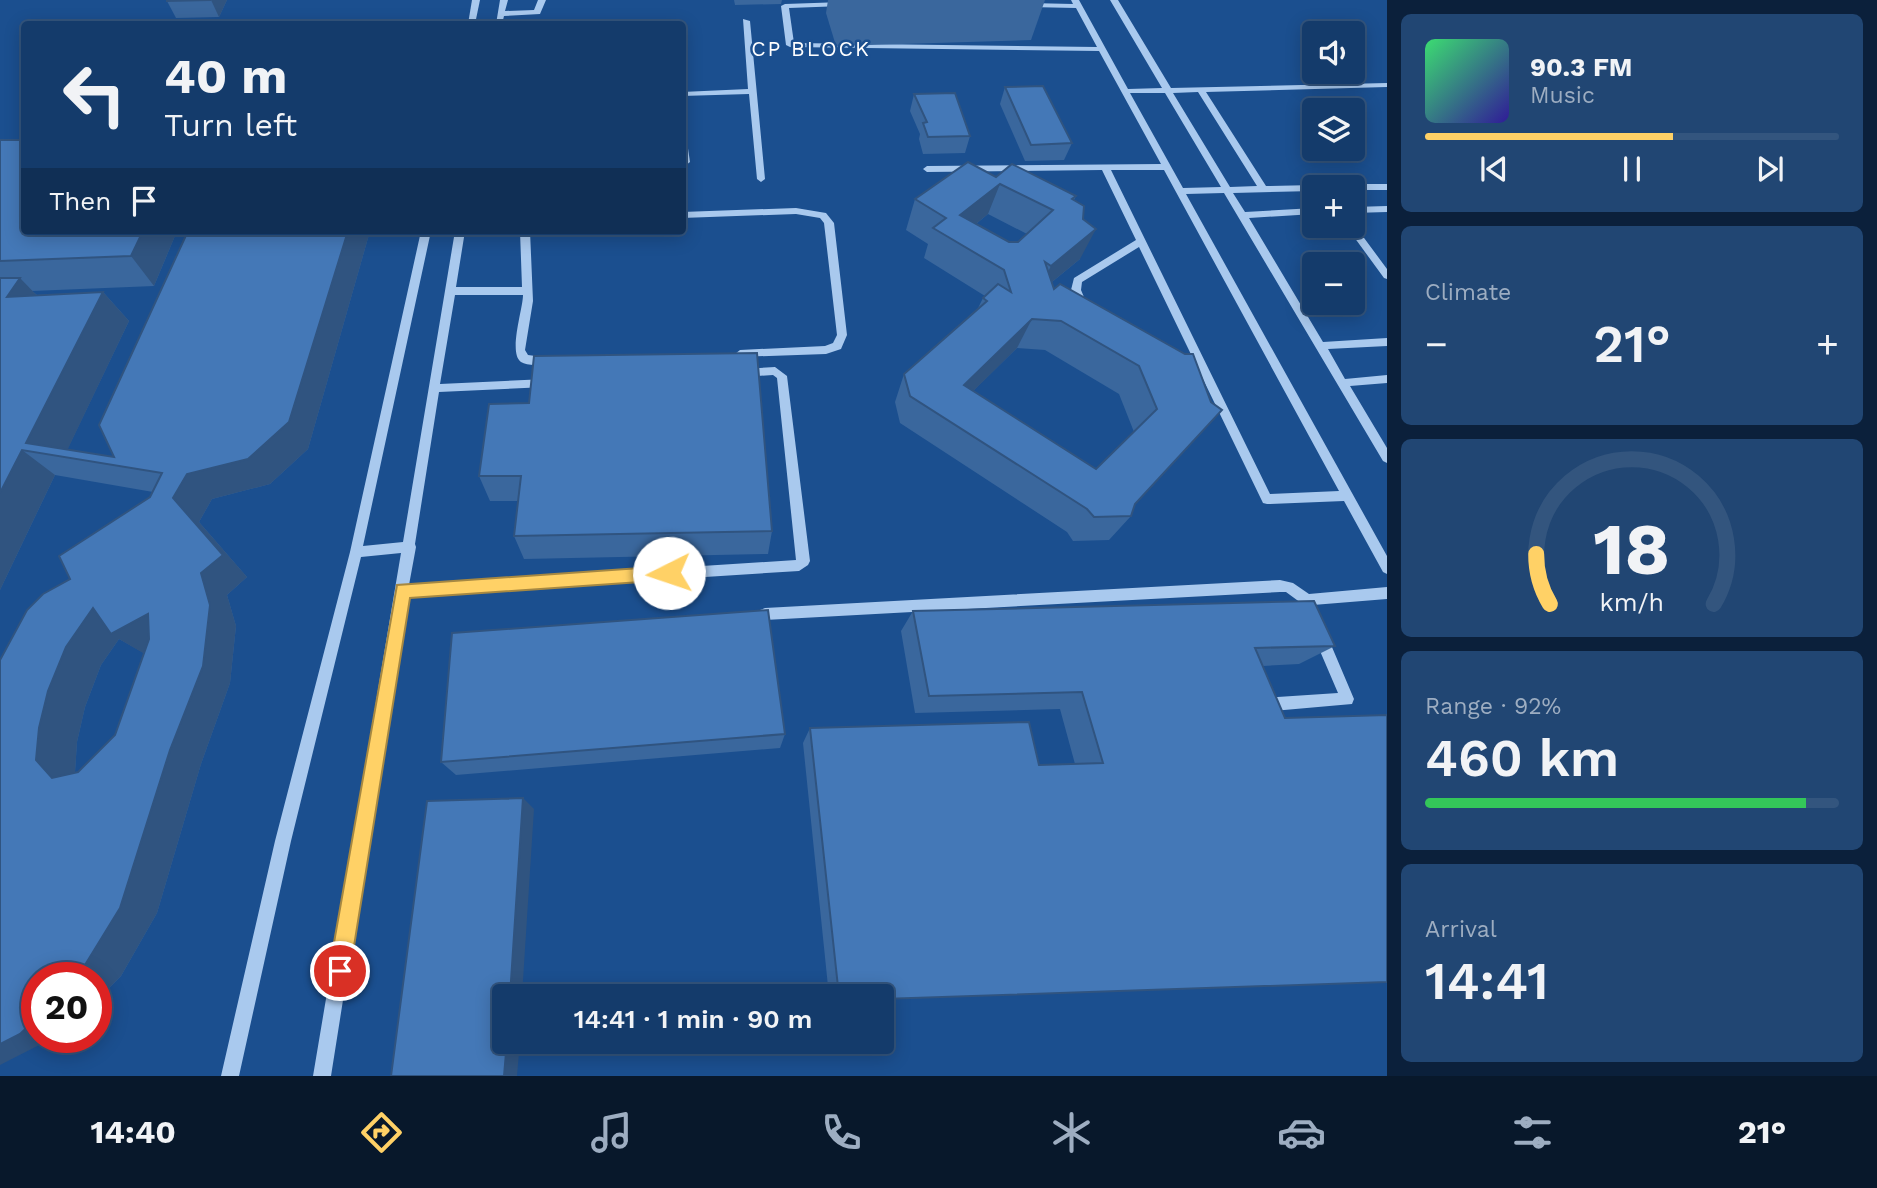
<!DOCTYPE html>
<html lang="en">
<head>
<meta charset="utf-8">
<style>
  body { margin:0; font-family:"Work Sans",sans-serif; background:#214673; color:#f1f3f6; height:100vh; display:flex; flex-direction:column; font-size:26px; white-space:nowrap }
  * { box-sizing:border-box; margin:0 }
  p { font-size:23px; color:#9dadc1 }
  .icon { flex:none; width:38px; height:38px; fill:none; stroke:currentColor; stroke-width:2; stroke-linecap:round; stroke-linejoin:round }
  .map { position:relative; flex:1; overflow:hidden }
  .sheet { display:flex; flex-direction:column; gap:14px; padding:14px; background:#0b203b; width:490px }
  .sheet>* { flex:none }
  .hud { position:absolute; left:21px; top:21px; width:665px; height:214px; border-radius:7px; box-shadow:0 4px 18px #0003,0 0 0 2px #33557e; background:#143b6b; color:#f1f3f6; overflow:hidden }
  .controls { position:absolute; left:1302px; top:21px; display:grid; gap:14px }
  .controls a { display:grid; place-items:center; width:63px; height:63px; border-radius:7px; background:#143b6b; box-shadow:0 4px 18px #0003,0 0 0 2px #33557e; font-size:35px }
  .speed { position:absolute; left:21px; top:962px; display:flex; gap:14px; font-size:35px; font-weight:700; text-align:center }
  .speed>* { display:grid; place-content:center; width:91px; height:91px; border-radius:50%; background:#143b6b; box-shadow:0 4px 18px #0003,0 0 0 2px #33557e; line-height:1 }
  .speed .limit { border:10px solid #d22; background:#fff; color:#111 }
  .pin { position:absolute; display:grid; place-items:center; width:60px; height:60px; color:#fff; margin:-30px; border:4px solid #fff; border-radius:50%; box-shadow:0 2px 7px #0007 }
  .me { position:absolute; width:77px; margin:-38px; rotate:266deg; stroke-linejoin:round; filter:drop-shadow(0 0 5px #0008) }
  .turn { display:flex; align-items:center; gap:24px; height:147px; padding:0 28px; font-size:32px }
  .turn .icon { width:91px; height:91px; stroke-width:2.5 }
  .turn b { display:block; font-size:49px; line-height:60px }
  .then { display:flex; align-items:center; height:66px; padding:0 28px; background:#0003; gap:14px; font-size:26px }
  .big { font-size:52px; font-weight:600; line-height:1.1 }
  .sheet .card { flex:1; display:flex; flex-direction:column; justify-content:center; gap:10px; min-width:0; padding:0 24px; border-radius:10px; background:#214673 }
  .sheet .dial { align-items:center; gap:0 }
  .dial svg { height:182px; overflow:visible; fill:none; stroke:#33557e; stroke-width:7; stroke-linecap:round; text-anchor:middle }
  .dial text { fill:#f1f3f6; stroke:none }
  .song { display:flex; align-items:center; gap:21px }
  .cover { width:84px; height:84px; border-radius:10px; background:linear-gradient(135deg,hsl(140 70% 55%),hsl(250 70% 35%)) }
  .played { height:7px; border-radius:4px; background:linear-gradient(90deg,#ffd166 60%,#33557e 60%) }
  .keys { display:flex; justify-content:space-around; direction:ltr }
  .heat { display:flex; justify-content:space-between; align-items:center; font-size:38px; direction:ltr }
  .charge { height:10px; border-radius:5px; background:linear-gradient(90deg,#34c759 92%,#33557e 0) }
  .trip { position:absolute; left:492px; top:984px; width:402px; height:70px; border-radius:7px; background:#143b6b; box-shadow:0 4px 18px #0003,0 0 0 2px #33557e; font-weight:600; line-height:70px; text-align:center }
  .tabs { display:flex; height:112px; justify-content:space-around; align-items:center; background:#08182b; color:#9dadc1 }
  .tabs .icon { width:49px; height:49px }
  .tabs .on { color:#ffd166 }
  .tabs b { font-size:32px; color:#f1f3f6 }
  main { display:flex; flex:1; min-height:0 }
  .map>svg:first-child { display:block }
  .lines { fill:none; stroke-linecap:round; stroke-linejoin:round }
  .minor { fill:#a9c9ee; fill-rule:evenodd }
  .wall { fill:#3a679d; fill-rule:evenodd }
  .shaded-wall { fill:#305480 }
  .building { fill:#4478b7; stroke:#305480; stroke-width:2; fill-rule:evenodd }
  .route { fill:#ffd166; stroke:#a68842; stroke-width:2 }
  .labels { text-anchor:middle; stroke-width:5; stroke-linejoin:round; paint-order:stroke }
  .far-neighbourhood-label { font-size:21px; letter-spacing:2px; fill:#fff; stroke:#1b4f8f }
</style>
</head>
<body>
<main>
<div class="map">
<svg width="1387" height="1076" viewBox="0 0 1387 1076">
  <rect width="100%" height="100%" fill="#1b4f8f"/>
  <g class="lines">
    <g class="minor">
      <polygon points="472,0 480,0 475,24 468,24"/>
      <polygon points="500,0 508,0 505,11 534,10 538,0 546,0 540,14 504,16 502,24 496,24"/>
      <path d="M1071 0H1079L1128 89 1162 88 1110 0H1118L1171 88 1387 83V87L1206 92 1266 186 1314 185 1318 187H1314V191L1233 193 1245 212 1314 208V214L1249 218 1323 342 1387 338V346L1328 349 1345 379 1387 375V383L1350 386 1387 448V463L1383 461 1224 193 1186 194 1387 556V574L1383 572 1344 501 1267 504 1263 503 1139 247 1082 282 1081 290 1089 309 1088 312H1080L1071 290 1074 278 1136 240 1102 170 927 172 923 169 927 166 1161 164 1099 51 790 47 786 45 781 6 785 4 843 2 847 4 843 6 789 8 794 43 1097 47 1076 8 1029 7 1025 5 1029 3 1073 4ZM1198 92 1257 186 1230 187 1173 93ZM1130 93H1165L1221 187 1183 188ZM1111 170H1164L1339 491 1270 494Z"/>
      <polygon points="743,19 750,21 765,179 761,182 757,179 749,94 682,96 682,92 748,89"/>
      <polygon points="682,133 686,135 690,162 686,165 682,163"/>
      <polygon points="1353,184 1387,184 1387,190 1353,190 1353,187 1349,187"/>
      <polygon points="1387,206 1387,212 1353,213 1353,207"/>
      <polygon points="796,208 826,213 834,223 847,335 841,349 826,354 736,357 735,354 740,350 825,346 833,343 837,335 824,223 820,218 796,214 682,218 682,212"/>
      <polygon points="1353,223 1387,269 1387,279 1384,278 1346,226 1353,226"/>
      <path d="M421 231H431L363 546 403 542 455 231H465L456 287H522L520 231H530L533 301 525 350 528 355 550 358 555 362 550 366C543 365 527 366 521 362 508 353 523 309 523 295H455L440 384 546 379 551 383 546 387 439 392 415 544 416 547 409 585 796 560 777 378 773 375 743 377 738 373 743 369 775 367 787 376 810 561 808 565 799 571 407 596 331 1076H313L401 553 361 557 291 841 239 1076H221L275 841 350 552Z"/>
      <polygon points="1280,580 1293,583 1309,594 1387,587 1387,599 1313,605 1312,611 1307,613 1302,611 1301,603 1286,592 1280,592 765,620 760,618 759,614 760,610 765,608"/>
      <polygon points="1321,631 1326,633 1354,699 1352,704 1262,712 1257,710 1255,705 1257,700 1262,698 1338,693 1314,637 1316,633"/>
    </g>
  </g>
  <g class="wall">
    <polygon points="167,0 227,0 219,17 176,18 167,1"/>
    <polygon points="734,0 782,0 781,4 735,5"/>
    <polygon points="828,0 1045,0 1031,40 836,46 826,13"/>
    <polygon points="1005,87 1072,143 1064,160 1025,161 1000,104"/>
    <polygon points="914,94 970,136 965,153 923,154 919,139 920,134 910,111"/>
    <path d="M0 140 177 231 154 286 32 291 37 295 103 292 129 321 67 450 114 457 188 231H370L308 449 270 484 212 499 199 522 247 577 227 595 236 626 230 683 201 764 157 913 121 976 96 1001V978H37L70 579 150 497 153 492 55 475 0 590ZM119 639 144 653 115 735 78 772H75L77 742 85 707 101 665Z"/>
    <path d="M996 177 1076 196 1074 200 1080 259 1052 282 1054 289 1185 354 1131 516 1109 540 1073 541 1067 532 900 423 895 402 904 374 978 308 983 298 985 296 924 258 928 244 906 230 915 199ZM988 214 1027 234 1018 242H1009L976 224ZM1017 348 1045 350 1119 394 1134 432 1096 469 973 391Z"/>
    <polygon points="489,404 772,531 768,554 524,559 514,536 518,501 490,501 479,476"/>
    <polygon points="913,611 1335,646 1299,664 1263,666 882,996 829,996 803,743 810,728 1039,765 1075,764 1060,709 915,713 901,631"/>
    <polygon points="785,734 780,748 456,775 441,762"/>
  </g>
  <g class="shaded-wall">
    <polygon points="211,0 227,0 219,17"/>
    <polygon points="1000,184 988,214 955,241 960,215"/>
    <polygon points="1096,229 1080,259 1036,295 1051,266"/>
    <polygon points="143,231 177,231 154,286 131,256"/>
    <polygon points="348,231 370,231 308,449 270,484 212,499 199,522 247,577 227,595 236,626 230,683 201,764 157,913 121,976 96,1001 96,978 77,978 120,908 173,498 187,474"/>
    <polygon points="20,278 48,307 7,297"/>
    <polygon points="103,292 129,321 64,457 26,443"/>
    <polygon points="1032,319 1017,348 952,412 964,385"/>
    <polygon points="22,450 55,475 0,590 0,493"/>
    <polygon points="93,608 148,614 178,634 143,653 119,639 101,665 85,707 77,742 75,773 52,778 36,760 39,728 48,691 66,647"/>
    <polygon points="523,798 534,809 522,996 510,996"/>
    <polygon points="37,1018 37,1038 53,1038 0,1065 0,1044"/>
    <polygon points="507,1041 520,1041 517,1076 504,1076"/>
  </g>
  <g class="building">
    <polygon points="167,0 211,0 167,1"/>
    <polygon points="403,22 402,24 288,24"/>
    <polygon points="1043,86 1072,143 1031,145 1005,87"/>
    <polygon points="955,93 970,136 928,137 923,123 927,122 914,94"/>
    <polygon points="0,140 24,140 24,231 143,231 131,256 0,261"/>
    <path d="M968 162 996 177 1012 164 1076 196 1072 199 1084 206 1083 219 1096 229 1051 266 1045 262 1054 289 1060 284 1185 354H1193L1211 402 1222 410 1135 504 1131 516 1094 517 1087 509 910 396 904 374 987 301 983 298 998 284 1011 292 1004 270 933 228 946 218 915 199ZM1000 184 1053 210 1018 242H1009L960 215ZM1032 319 1061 321 1139 366 1157 409 1096 469 964 385Z"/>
    <path d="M188 231H348L289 422 248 459 187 474 173 498 223 555 201 573 210 605 203 666 170 750 120 908 77 978H37V1018L20 1034 0 1044V660L27 610 43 594 70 579 59 556 150 497 162 473 22 450 0 493V278H20L7 297 103 292 26 443 114 457 99 425ZM93 608 111 634 148 614 149 639 115 735 78 772 52 778 36 760 39 728 48 691 66 647Z"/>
    <polygon points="757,353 772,531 514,536 521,476 479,476 489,404 529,403 534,356"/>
    <polygon points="1314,601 1335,646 1255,648 1285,718 1387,715 1387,982 882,999 882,996 839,996 810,728 1029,722 1039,765 1103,763 1082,692 929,696 913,611"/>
    <polygon points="768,610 785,734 441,762 452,633"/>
    <polygon points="523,798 510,996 504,996 504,1041 507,1041 504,1076 391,1076 427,801"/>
  </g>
  <polygon class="route" points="669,566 677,573 669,580 410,598 350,971 347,978 340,981 332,978 329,971 397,585"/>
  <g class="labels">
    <g class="far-neighbourhood-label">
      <text x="811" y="56">CP BLOCK</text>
    </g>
  </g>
</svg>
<div class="controls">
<a><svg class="icon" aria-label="sound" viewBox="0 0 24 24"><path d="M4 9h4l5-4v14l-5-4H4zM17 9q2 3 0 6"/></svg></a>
<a><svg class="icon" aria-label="layers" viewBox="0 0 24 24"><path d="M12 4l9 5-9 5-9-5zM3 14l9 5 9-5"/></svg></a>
<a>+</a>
<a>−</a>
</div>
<div class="speed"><div class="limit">20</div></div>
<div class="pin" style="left:340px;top:971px;background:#d93025"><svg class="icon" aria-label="arrive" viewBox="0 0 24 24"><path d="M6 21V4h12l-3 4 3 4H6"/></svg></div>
<svg class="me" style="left:669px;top:573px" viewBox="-20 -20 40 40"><circle r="19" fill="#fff"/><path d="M0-13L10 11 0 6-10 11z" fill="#ffd166"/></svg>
<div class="trip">14:41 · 1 min · 90 m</div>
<div class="hud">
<div class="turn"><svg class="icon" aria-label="left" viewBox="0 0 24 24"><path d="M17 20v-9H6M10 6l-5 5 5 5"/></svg><div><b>40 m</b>Turn left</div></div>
<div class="then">Then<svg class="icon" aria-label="arrive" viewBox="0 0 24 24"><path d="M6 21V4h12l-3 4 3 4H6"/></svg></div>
</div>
</div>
<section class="sheet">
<div class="card">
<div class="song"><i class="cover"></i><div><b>90.3 FM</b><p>Music</p></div></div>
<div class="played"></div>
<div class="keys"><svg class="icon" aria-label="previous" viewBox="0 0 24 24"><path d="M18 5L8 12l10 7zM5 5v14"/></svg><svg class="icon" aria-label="pause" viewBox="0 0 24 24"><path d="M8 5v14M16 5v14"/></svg><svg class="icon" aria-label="next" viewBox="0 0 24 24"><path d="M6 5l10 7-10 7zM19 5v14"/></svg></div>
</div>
<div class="card"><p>Climate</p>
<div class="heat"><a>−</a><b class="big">21°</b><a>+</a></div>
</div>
<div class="card dial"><svg viewBox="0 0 100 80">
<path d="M14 69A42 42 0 1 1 86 69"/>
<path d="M14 69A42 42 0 0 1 8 47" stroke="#ffd166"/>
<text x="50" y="56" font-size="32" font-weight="700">18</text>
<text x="50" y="72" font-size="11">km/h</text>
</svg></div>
<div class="card"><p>Range · 92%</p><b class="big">460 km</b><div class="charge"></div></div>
<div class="card"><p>Arrival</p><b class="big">14:41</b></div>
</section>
</main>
<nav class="tabs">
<b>14:40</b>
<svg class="icon on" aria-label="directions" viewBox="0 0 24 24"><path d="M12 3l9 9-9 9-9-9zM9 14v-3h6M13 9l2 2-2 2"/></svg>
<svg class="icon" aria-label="music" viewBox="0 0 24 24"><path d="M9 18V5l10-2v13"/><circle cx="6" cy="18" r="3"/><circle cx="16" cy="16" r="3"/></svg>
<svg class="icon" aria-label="phone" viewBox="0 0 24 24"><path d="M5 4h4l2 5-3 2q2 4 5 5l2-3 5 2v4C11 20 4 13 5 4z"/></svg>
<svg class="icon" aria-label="climate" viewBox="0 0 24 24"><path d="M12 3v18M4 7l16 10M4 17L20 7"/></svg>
<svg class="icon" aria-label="car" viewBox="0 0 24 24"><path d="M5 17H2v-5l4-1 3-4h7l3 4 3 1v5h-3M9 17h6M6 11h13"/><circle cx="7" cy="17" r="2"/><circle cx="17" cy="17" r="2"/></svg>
<svg class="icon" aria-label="filters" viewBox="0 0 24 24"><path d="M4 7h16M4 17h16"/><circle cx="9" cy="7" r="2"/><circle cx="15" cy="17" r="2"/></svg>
<b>21°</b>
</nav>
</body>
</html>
